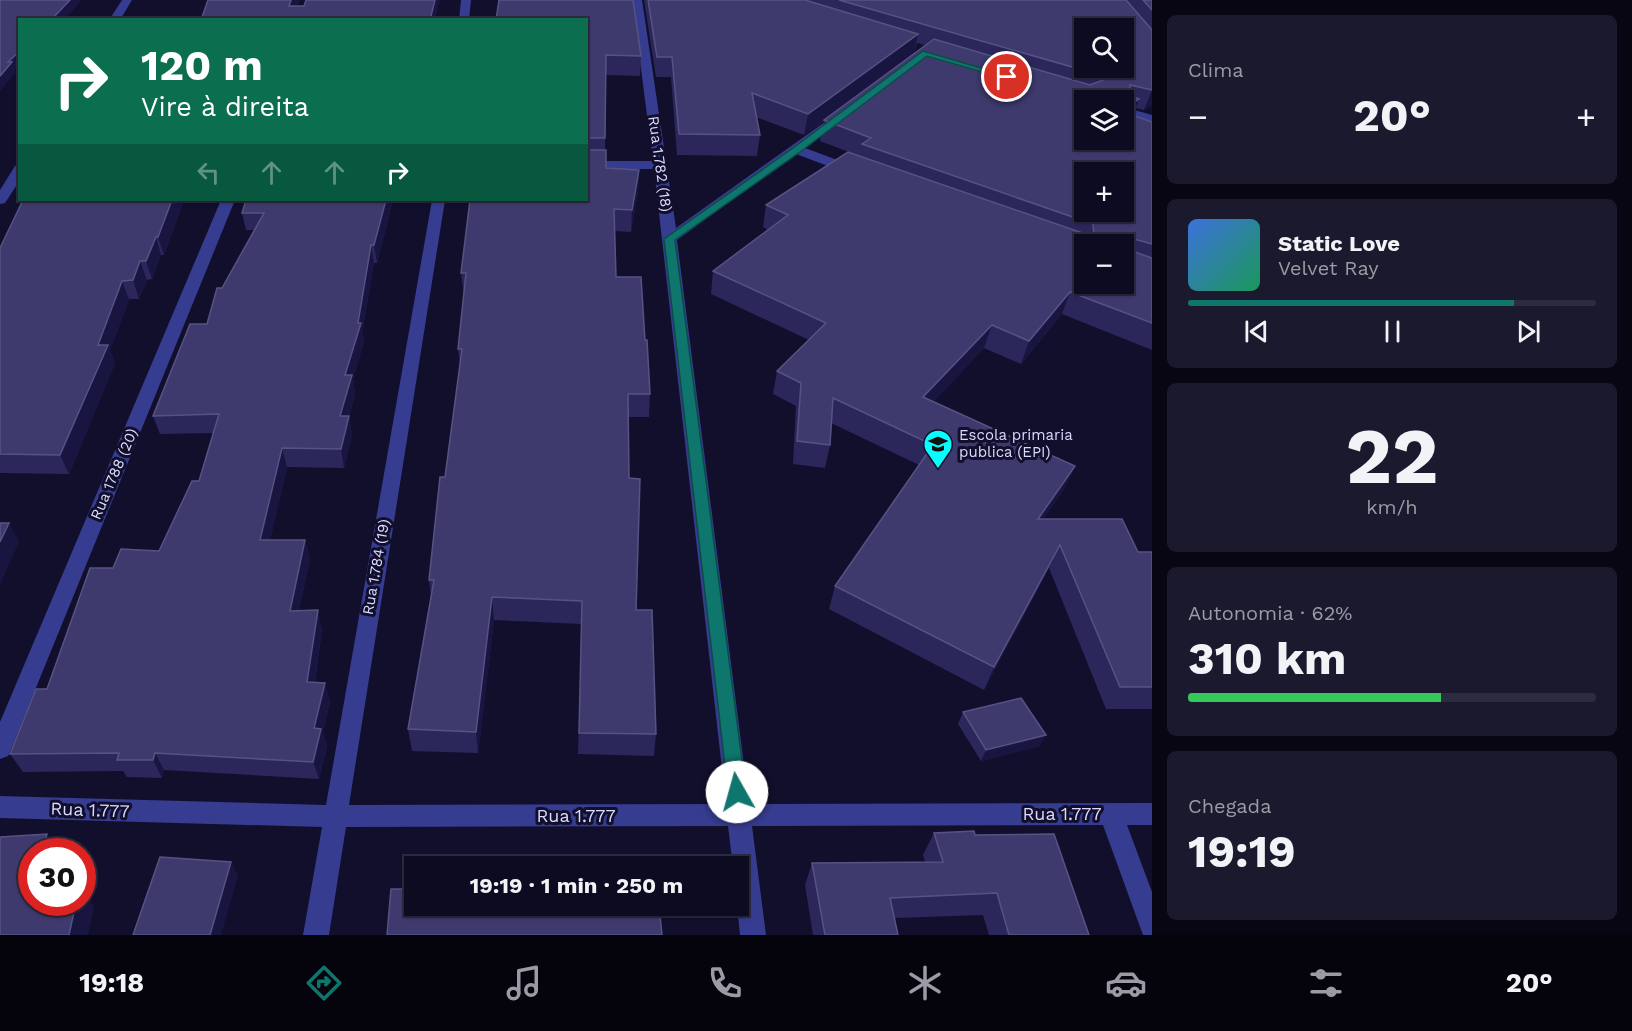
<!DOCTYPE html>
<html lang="pt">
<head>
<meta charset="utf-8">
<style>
  body { margin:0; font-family:"Work Sans",sans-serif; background:#1b192e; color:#f1f3f6; height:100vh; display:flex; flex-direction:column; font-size:22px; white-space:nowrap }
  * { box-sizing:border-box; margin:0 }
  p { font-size:20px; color:#9a9ba5 }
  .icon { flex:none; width:33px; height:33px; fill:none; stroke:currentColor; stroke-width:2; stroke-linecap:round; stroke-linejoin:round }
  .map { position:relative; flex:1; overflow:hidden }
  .side { display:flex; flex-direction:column; gap:15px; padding:15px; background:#070612; width:480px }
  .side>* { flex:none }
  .top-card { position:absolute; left:18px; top:18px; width:570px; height:183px; border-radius:0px; box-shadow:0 2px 4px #0004,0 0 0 2px #2d2b3f; background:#0b6e4f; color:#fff; overflow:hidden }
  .buttons { position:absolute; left:1074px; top:18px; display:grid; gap:12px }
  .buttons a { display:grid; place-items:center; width:60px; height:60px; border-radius:0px; background:#0d0b21; box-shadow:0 2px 4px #0004,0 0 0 2px #2d2b3f; font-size:30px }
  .speed { position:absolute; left:18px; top:838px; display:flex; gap:12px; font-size:30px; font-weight:700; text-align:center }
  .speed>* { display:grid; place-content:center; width:78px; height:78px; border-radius:50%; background:#0d0b21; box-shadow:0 2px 4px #0004,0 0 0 2px #2d2b3f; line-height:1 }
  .speed .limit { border:9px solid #d22; background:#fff; color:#111 }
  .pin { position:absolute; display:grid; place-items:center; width:51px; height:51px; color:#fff; margin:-26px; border:3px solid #fff; border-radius:50%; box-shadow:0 2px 6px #0007 }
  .me { position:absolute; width:66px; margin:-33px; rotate:353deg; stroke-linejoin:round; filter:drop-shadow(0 0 4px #0008) }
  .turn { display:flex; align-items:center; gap:21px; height:126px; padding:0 24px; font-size:27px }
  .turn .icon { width:78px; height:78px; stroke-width:2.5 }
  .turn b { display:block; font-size:42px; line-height:51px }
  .lanes { display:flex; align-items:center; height:57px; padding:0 24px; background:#0003; justify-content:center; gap:30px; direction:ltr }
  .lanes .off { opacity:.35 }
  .big { font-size:45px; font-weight:700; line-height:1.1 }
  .side .card { flex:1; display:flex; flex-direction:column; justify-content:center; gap:9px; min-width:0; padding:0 21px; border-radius:9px; background:#1b192e }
  .side .dial { align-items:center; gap:0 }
  .dial b { font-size:78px; line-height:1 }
  .song { display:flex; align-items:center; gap:18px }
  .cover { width:72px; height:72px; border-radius:9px; background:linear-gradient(135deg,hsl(220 70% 55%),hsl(150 70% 35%)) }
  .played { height:6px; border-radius:3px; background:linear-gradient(90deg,#0f766e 80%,#2d2b3f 80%) }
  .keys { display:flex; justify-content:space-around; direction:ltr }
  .heat { display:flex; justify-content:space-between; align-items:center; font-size:33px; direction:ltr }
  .charge { height:9px; border-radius:4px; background:linear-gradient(90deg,#34c759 62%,#2d2b3f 0) }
  .trip { position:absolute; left:404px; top:856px; width:345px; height:60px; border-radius:0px; background:#0d0b21; box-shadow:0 2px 4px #0004,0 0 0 2px #2d2b3f; font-weight:700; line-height:60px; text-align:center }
  .tab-bar { display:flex; height:96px; justify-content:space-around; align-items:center; background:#05040d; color:#9a9ba5 }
  .tab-bar .icon { width:42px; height:42px }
  .tab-bar .selected { color:#0f766e }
  .tab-bar b { font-size:27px; color:#f1f3f6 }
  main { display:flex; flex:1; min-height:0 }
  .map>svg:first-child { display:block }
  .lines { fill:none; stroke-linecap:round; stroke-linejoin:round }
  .minor { fill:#363c8f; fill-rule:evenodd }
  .wall { fill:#2b275b; fill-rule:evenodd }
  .shaded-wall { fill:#191541 }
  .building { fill:#3e3a6d; stroke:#565384; stroke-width:1.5; fill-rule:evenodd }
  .route { fill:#0f766e; stroke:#0a4d48; stroke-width:1.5 }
  .labels { text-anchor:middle; stroke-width:6; stroke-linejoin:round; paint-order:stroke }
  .street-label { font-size:15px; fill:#dadaff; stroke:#110f2c }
  .poi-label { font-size:15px; fill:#dadaff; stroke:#110f2c; text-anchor:start }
  .near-street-label { font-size:18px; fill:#dadaff; stroke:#110f2c }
</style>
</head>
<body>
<main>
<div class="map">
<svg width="1152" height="935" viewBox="0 0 1152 935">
  <rect width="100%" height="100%" fill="#110f2c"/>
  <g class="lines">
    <g class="minor">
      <polygon points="122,0 132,0 120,20 109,20"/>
      <polygon points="461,0 471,0 469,20 459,20"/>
      <polygon points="632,0 642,0 676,228 836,114 844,114 846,117 805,148 859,168 861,171 859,174 849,174 796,154 677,240 749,804 1152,803 1152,825 1127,825 1152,892 1152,935 1143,935 1103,825 752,826 766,935 740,935 737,906 738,867 733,867 728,826 346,827 329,935 303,935 322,827 0,818 0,796 326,805 432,200 445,200 349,805 726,804 654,169 586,169 586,161 653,161"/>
      <polygon points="1124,107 1152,115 1152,123 1124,115"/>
      <polygon points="20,165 20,180 5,203 0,204 0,190 15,166"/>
      <polygon points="221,200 235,200 11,749 8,756 0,759 0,722"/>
    </g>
  </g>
  <g class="wall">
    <path d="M644 0H1152V105L1144 110 1135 108 1132 115 1152 122V350L1062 314 1021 364 984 348 933 402 1075 466 1064 489 1043 519 1138 552H1152V709H1106L1049 568 984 690 829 609 835 586 919 465 831 423 830 445 825 468 793 464 796 406 773 394 777 371 809 340 711 294 713 271 768 230 763 227 766 205 859 156 820 141 824 121 804 135 756 117 760 135 757 156 677 155 671 77H656ZM917 43 925 45 914 54Z"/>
    <polygon points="586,20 641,56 640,76 606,75 605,150 606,168 639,170 638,191 631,232 615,231 616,277 645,340 650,394 649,417 628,417 629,478 636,610 656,734 654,756 578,754 582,624 494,620 478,753 412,751 408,729 431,595 429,580 445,477 460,365 458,349 464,295 461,273 586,200"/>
    <polygon points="23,200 184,200 164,255 161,255 152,279 147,280 139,299 129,299 110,350 115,363 69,474 0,473 0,248"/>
    <polygon points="246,200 393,200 377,263 374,263 362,333 364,341 353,379 355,394 349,417 352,435 344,468 287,467 270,540 305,540 310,558 299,611 322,629 315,682 330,701 323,733 327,746 319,779 164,770 162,778 127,777 123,771 23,772 10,754 47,689 113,568 159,551 199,481 213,433 160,434 153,416 207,324 222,288 254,230 246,230 242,213"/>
    <polygon points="963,712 1040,746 981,761 958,724"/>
    <polygon points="934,833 975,835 1089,935 989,935 983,915 895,918 898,935 813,935 805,885 812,863 925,862 923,855"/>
  </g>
  <g class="shaded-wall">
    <polygon points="70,0 82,0 64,20 51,20"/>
    <polygon points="291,0 300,0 293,20 289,6"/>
    <polygon points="435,0 440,0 435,20 430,20"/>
    <polygon points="918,34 914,54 804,135 808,114"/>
    <polygon points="20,51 20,65 15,70 16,72 0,91 0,76 8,62"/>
    <polygon points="1152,90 1152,105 1144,110"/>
    <polygon points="1139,99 1131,119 1124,124 1124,109"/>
    <polygon points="639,170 638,191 631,232 632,210"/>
    <polygon points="172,200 184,200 164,255 158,237"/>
    <polygon points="386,200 393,200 377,263 374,245"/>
    <polygon points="156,237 161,255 152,279 146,261"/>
    <polygon points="371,245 374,263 362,333 364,341 353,379 355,394 349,417 352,435 344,468 341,449 340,416 345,375 358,323"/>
    <polygon points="140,261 147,280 139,299 133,280"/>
    <polygon points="122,281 129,299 110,350 115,363 69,474 60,455 98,345"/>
    <polygon points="1070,292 1062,314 1021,364 1029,341"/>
    <polygon points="992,325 984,348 916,420 923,397"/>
    <polygon points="282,448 287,467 266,558 260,540"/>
    <polygon points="1075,466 1064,489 1027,542 1038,519"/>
    <polygon points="9,523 19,542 0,585 0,542"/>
    <polygon points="305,540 310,558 295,630 290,611"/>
    <polygon points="1060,545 1049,568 984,690 994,667"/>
    <polygon points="492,597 494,620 478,753 476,732"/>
    <polygon points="318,610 322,629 312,700 307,682"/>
    <polygon points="325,683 330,701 323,733 327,746 319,779 313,762 314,728"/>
    <polygon points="1046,735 1040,746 981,761 986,750"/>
    <polygon points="155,753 164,770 162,778 153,760"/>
    <polygon points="47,834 60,852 42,852"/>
    <polygon points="231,862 238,876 221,935 210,935"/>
    <polygon points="82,890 94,906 88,935 69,935 76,903 82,903"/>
  </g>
  <g class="building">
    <polygon points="0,0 70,0 51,20 20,20 20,51 8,62 12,62 0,76"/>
    <polygon points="208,0 291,0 289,6 304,6 306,0 435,0 430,20 201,20"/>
    <polygon points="499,0 633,0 641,56 606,55 605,138 586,138 586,20 496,20"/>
    <polygon points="648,0 805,0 918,34 808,114 752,93 760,135 679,134 672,57 657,57"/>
    <path d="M839 0H1126L1152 30V90L1130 85V96L1139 99 1124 109V100H1084V140H1124V112L1152 122V244L1134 239 1131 241 1132 251 1152 258V323L1070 292 1029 341 992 325 923 397 1075 466 1038 519H1122L1138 552H1152V687H1120L1060 545 994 667 835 586 933 445 833 398 830 445 797 441 801 383 777 371 826 323 713 271 788 215 766 205 848 152 1094 237 1093 224 862 144 871 138 824 120 934 39 1090 85 1103 80 1100 75ZM1084 28H1124V68H1084ZM1084 172H1124V212H1084ZM1084 244H1124V284H1084Z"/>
    <polygon points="1143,0 1152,0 1152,10"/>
    <polygon points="586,150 606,150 606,168 639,170 632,210 614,209 616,277 641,277 645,340 647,340 650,394 628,394 629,478 640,479 636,610 652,610 656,734 579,733 582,601 492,597 476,732 408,729 434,580 429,580 440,477 445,477 462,349 458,349 466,273 461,273 470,200 586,200"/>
    <polygon points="23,200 172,200 158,237 156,237 146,261 140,261 133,280 122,281 98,345 108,345 60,455 0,454 0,248"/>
    <polygon points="246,200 386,200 374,245 371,245 358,323 361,323 345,375 352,375 340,416 349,416 341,449 282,448 260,540 305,540 290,611 318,610 307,682 325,683 314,728 321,729 313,762 155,753 153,760 117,760 119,753 10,754 36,689 47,689 90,568 113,568 121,549 159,551 192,481 199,481 219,414 153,416 190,324 207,324 217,288 222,288 264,213 242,213"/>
    <polygon points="0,523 9,523 0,542"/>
    <polygon points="1021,698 1046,735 986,750 963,712"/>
    <polygon points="974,831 975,835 1054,834 1089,935 1009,935 997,893 890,898 898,935 825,935 812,863 943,862 934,833"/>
    <polygon points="47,834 42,852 32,852 32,903 76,903 69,935 0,935 0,837"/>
    <polygon points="160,857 231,862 210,935 133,935"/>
    <polygon points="391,889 414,889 414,906 659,906 662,935 387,935"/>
  </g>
  <polygon class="route" points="923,51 1011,77 1007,79 927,56 800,152 675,240 746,792 744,798 737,800 731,798 728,792 664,239 793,148"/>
  <defs>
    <g id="school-pin" transform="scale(1.5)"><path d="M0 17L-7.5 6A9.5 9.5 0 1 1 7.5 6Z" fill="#06fffe" stroke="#110f2c"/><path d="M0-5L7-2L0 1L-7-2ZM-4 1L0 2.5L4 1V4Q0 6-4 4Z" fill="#111"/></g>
  </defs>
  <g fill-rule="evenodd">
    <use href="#school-pin" x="938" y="444"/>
  </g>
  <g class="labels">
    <g class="street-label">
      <text transform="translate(660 164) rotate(82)" y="5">Rua 1.782 (18)</text>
      <text transform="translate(114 474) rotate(-67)" y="5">Rua 1788 (20)</text>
      <text transform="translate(376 567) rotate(-80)" y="5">Rua 1.784 (19)</text>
    </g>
    <g class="poi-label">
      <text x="959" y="440">Escola primaria<tspan x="959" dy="17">publica (EPI)</tspan></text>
    </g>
    <g class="near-street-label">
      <text transform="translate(90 810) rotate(2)" y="6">Rua 1.777</text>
      <text x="1062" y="820">Rua 1.777</text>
      <text x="576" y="822">Rua 1.777</text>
    </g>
  </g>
</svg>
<div class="buttons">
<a><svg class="icon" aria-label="search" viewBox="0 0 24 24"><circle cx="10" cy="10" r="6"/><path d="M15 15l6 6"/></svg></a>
<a><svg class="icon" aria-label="layers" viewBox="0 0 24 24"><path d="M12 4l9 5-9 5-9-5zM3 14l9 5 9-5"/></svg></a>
<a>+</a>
<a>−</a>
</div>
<div class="speed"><div class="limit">30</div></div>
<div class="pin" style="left:1007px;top:77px;background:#d93025"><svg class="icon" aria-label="arrive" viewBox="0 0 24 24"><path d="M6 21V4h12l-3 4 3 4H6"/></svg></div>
<svg class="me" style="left:737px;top:792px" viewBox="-20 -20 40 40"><circle r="19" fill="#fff"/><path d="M0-13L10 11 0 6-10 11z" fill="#0f766e"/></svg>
<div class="trip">19:19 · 1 min · 250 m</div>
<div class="top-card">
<div class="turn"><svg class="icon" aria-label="right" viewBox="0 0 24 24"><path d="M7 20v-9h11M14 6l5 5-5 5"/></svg><div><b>120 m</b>Vire à direita</div></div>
<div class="lanes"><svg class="icon off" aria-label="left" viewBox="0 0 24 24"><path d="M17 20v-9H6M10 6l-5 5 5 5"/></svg><svg class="icon off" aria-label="ahead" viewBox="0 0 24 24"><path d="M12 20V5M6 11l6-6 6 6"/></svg><svg class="icon off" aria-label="ahead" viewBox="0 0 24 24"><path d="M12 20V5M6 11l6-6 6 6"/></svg><svg class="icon" aria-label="right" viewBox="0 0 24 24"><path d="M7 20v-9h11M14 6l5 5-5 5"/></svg></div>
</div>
</div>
<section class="side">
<div class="card"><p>Clima</p>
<div class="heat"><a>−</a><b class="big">20°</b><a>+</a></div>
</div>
<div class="card">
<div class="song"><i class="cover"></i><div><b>Static Love</b><p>Velvet Ray</p></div></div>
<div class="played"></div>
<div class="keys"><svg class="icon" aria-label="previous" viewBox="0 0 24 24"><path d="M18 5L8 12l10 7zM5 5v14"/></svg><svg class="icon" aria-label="pause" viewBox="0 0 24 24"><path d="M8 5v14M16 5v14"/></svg><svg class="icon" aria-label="next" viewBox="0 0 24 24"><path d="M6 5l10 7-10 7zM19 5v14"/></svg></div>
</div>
<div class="card dial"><b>22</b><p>km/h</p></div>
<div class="card"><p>Autonomia · 62%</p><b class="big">310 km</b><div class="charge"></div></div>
<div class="card"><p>Chegada</p><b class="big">19:19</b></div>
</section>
</main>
<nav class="tab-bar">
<b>19:18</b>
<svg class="icon selected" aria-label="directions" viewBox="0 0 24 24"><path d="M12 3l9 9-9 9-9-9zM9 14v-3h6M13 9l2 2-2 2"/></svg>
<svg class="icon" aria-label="music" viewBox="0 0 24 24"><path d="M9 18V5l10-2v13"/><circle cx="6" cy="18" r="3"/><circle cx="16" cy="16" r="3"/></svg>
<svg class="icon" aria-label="phone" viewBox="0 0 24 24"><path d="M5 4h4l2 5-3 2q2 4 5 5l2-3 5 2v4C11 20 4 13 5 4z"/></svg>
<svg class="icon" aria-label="climate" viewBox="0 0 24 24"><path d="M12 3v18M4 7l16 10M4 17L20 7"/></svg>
<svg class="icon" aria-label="car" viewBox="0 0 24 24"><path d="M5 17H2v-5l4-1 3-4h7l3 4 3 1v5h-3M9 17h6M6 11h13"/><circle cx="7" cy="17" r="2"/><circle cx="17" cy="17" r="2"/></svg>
<svg class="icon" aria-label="filters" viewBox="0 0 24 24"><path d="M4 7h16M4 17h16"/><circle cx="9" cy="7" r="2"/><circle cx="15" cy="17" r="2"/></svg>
<b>20°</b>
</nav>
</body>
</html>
